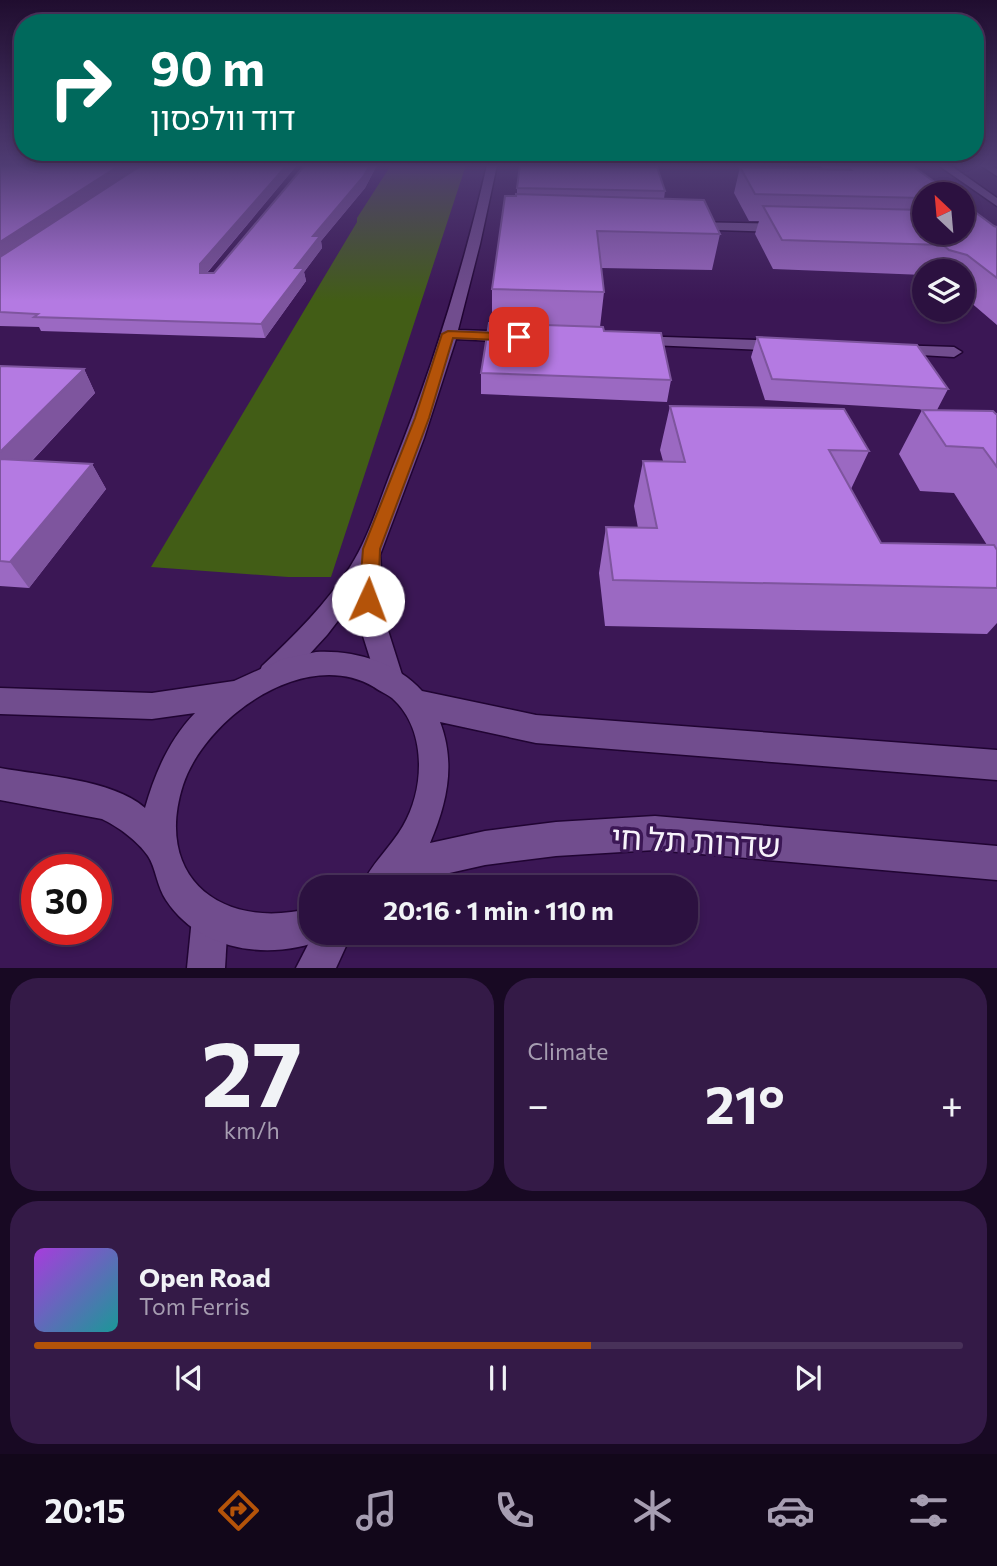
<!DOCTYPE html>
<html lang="en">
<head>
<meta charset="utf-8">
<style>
  body { margin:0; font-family:Commissioner,"Noto Sans Hebrew",sans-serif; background:#341a47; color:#f1f3f6; height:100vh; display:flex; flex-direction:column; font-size:26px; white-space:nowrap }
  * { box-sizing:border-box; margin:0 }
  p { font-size:23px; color:#a69db1 }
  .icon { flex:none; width:38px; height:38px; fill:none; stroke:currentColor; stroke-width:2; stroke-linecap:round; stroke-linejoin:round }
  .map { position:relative; height:968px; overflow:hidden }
  .sheet { display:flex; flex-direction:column; gap:10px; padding:10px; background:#180923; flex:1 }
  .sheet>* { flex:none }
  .top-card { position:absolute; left:14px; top:14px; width:970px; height:147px; border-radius:28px; box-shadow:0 4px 10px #0003,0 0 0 2px #483159; background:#00695c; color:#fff; overflow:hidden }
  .needle { width:46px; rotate:334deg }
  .fabs { position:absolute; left:912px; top:182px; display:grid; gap:14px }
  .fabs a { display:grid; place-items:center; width:63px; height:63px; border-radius:50%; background:#2c1140; box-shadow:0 4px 10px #0003,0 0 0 2px #483159; font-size:35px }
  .speed { position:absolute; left:21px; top:854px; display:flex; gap:14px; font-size:35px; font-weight:700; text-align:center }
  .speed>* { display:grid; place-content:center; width:91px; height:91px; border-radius:50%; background:#2c1140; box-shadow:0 4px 10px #0003,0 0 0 2px #483159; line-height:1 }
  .speed .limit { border:10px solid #d22; background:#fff; color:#111 }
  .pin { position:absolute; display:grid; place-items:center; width:60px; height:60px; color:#fff; margin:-30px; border-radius:14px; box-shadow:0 4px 10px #0006 }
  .me { position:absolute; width:77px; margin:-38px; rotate:2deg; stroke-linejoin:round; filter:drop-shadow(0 0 5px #0008) }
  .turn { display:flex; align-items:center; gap:24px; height:147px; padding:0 21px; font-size:32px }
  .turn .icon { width:91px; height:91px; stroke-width:2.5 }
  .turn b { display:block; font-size:49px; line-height:60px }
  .big { font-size:52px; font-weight:700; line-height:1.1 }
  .sheet .card { flex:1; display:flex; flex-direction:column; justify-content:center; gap:10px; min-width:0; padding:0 24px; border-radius:28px; background:#341a47 }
  .sheet .dial { align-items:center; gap:0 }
  .dial b { font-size:91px; line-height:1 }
  .song { display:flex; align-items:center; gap:21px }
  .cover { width:84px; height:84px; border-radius:10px; background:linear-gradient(135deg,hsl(280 70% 55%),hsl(180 70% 35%)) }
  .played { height:7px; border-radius:4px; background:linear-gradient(90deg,#b45309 60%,#483159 60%) }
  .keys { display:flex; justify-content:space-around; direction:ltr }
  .heat { display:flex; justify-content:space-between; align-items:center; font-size:38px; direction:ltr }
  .sheet .tiles { flex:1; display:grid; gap:10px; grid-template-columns:1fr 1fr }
  .card:last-child { grid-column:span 2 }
  .trip { position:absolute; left:299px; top:875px; width:399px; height:70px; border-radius:28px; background:#2c1140; box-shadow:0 4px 10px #0003,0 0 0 2px #483159; font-weight:700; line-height:70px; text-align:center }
  .tabs { display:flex; height:112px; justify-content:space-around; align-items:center; background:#12071a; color:#a69db1 }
  .tabs .icon { width:49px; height:49px }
  .tabs .current { color:#b45309 }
  .tabs b { font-size:32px; color:#f1f3f6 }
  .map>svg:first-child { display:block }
  .green { fill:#425d16 }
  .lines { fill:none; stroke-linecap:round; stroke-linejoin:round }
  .street-casing { stroke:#200432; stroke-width:3 }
  .secondary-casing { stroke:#200432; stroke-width:3 }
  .street { fill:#714d8e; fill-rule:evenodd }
  .secondary { fill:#714d8e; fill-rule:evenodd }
  .wall { fill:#9b69c2 }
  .shaded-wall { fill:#7e559e }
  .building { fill:#b47ae2; stroke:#7e559e; stroke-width:2 }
  .route { fill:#b45309; stroke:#753606; stroke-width:2 }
  .labels { text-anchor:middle; stroke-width:7; stroke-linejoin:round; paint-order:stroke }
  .near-street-label { font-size:32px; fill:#f7f3fb; stroke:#3b1755 }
</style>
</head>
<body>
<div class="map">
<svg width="997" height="968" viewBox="0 0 997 968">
  <rect width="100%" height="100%" fill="#3b1755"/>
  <polygon class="green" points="391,165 466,165 331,577 288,577 151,567 357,222 357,218"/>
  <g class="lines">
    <g class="street-casing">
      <g id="street">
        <path d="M487 165H497L480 244 458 330 514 332 522 337 514 342 456 339 424 438 380 555 385 621 404 681 400 690 390 693 380 690 363 636 357 596 327 635 282 684 272 687 262 684 258 675 262 666C294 636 326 604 350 567 369 537 379 502 392 469 432 370 463 270 487 165Z"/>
        <polygon points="690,222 784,224 790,228 784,232 686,229 684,226"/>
        <polygon points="634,336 784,341 792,346 784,351 628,344 626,341"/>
        <polygon points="893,345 954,347 962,352 954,357 887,353 885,350"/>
        <polygon points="210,900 223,905 228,918 225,968 187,968 192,918 197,905"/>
        <polygon points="314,933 352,933 336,968 296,968"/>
      </g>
    </g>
    <g class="secondary-casing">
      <g id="secondary">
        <polygon points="938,165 950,165 997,198 997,206"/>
        <polygon points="980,165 992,165 997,169 997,176"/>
        <path d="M316 652C354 650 396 662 422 691L536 715 997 750V780L536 743 440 722C456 764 447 803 430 843L485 831 556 822 655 816 997 846V880L655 850 556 856 485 865 405 883 402 887H361C370 865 391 847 403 826 425 788 427 729 392 698 387 694 379 691 374 687 305 646 205 718 183 785 153 879 223 931 312 908V933H328L325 939C271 961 200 952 166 900 157 887 156 868 148 856 138 841 117 826 102 819L0 800V768C43 776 112 779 145 808 155 773 169 740 195 713L152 719 0 714V688L152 693 234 681 283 659Z"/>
      </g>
    </g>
    <use href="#street" class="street"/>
    <use href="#secondary" class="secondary"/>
  </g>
  <g class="wall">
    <polygon points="0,165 140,165 56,220 142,165 297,165 207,273 214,273 305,165 377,165 365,188 321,241 322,248 304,272 306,281 265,338 41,331 39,327 0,326"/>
    <polygon points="820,165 911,165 924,194 924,233 997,227 997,325 962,295 962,271 924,271 924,275 773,269 755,234 759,221 749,221 734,193 740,167 824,170"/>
    <polygon points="517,188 665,191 664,199 720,234 712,270 601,268 604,292 600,327 604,331 671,380 667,402 481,394 481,373 492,323 492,289 517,194"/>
    <polygon points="757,337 948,389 937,410 997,414 997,623 987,634 605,626 599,573 606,527 638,528 634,506 643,461 663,461 660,450 670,406 869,451 851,489 881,543 987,545 954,493 920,491 899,454 922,410 932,410 765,400 751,357"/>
    <polygon points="0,366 84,369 95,393 32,461 92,464 106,489 29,588 0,586"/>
  </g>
  <g class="shaded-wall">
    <polygon points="120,165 140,165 0,258 0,242"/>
    <polygon points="287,165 297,165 204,276 200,273 200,264"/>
    <polygon points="370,165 377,165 365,188 321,241 322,248 304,272 306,281 265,338 261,324 313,236"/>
    <polygon points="84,369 95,393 10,484 0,469 0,452"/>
    <polygon points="92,464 106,489 29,588 10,562"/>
  </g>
  <g class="building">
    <polygon points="0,165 120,165 0,242"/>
    <polygon points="142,165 287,165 200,264 200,273 214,273 305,165 370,165 363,177 313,236 320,236 295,268 304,268 261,324 34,317 38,314 0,312 0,257"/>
    <polygon points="520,165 657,167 665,191 517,188"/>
    <polygon points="845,165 911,165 951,194 924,194 924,198 755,194 740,167 851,170"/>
    <polygon points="516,194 704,200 720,234 597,231 604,292 492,289 505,196 516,196"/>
    <polygon points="763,206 924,210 924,233 962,233 962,212 975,212 994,226 997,227 997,278 967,255 949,250 943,245 782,240"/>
    <polygon points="489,323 603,327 604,331 661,333 671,380 481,373"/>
    <polygon points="757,337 917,345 948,389 772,379"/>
    <polygon points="0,366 84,369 0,452"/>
    <polygon points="670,406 844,409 869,451 829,450 881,543 994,545 997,550 997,588 613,580 606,527 657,528 643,461 685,462"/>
    <polygon points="922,410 993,411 996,414 997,414 997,467 983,448 946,446"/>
    <polygon points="0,459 92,464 10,562 0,561"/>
  </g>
  <linearGradient id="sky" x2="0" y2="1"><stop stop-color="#200d2f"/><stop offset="0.55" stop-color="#4f3c73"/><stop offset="1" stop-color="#4f3c73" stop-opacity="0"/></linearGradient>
  <rect width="997" height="301" fill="url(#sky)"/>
  <polygon class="route" points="448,331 519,334 525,337 519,341 453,338 429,418 380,549 378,600 375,605 368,607 361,605 359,600 363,549 415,418 442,334"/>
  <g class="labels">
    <g class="near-street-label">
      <text transform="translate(696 842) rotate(3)" y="11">שדרות תל חי</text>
    </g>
  </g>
</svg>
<div class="fabs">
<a><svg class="needle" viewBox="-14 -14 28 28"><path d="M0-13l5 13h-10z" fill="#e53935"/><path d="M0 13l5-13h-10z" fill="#a69db1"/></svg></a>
<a><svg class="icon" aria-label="layers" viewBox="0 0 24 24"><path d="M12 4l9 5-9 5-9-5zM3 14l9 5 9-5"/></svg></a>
</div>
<div class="speed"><div class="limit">30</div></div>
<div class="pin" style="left:519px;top:337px;background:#d93025"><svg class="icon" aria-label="arrive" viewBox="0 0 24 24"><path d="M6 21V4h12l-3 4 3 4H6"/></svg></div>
<svg class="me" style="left:368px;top:600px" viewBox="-20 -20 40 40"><circle r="19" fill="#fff"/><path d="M0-13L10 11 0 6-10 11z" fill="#b45309"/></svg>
<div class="trip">20:16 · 1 min · 110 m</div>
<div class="top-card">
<div class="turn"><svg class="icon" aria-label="right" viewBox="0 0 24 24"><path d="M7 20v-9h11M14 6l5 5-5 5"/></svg><div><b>90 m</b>דוד וולפסון</div></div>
</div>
</div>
<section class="sheet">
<div class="tiles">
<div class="card dial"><b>27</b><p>km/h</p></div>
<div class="card"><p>Climate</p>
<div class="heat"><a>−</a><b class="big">21°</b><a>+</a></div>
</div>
<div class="card">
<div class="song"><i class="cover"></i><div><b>Open Road</b><p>Tom Ferris</p></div></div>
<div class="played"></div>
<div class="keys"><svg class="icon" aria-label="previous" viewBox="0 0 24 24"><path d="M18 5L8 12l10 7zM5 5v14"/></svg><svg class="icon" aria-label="pause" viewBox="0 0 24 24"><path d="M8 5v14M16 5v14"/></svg><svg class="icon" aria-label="next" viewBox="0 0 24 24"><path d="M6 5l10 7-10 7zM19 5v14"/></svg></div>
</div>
</div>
</section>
<nav class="tabs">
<b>20:15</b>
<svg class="icon current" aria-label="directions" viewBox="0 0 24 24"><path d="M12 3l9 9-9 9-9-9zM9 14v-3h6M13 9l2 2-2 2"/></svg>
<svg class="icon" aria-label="music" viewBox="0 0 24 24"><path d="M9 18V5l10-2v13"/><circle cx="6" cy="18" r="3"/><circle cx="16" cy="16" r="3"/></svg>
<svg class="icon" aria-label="phone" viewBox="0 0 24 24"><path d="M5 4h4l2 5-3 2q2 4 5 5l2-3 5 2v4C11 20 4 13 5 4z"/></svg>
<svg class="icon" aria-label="climate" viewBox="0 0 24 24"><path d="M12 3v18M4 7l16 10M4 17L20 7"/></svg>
<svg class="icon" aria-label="car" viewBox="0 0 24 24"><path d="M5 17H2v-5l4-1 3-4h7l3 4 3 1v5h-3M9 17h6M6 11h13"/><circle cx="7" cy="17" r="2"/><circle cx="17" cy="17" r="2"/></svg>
<svg class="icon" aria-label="filters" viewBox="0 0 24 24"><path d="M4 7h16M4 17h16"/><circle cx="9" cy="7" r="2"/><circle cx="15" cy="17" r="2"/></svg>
</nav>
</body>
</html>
